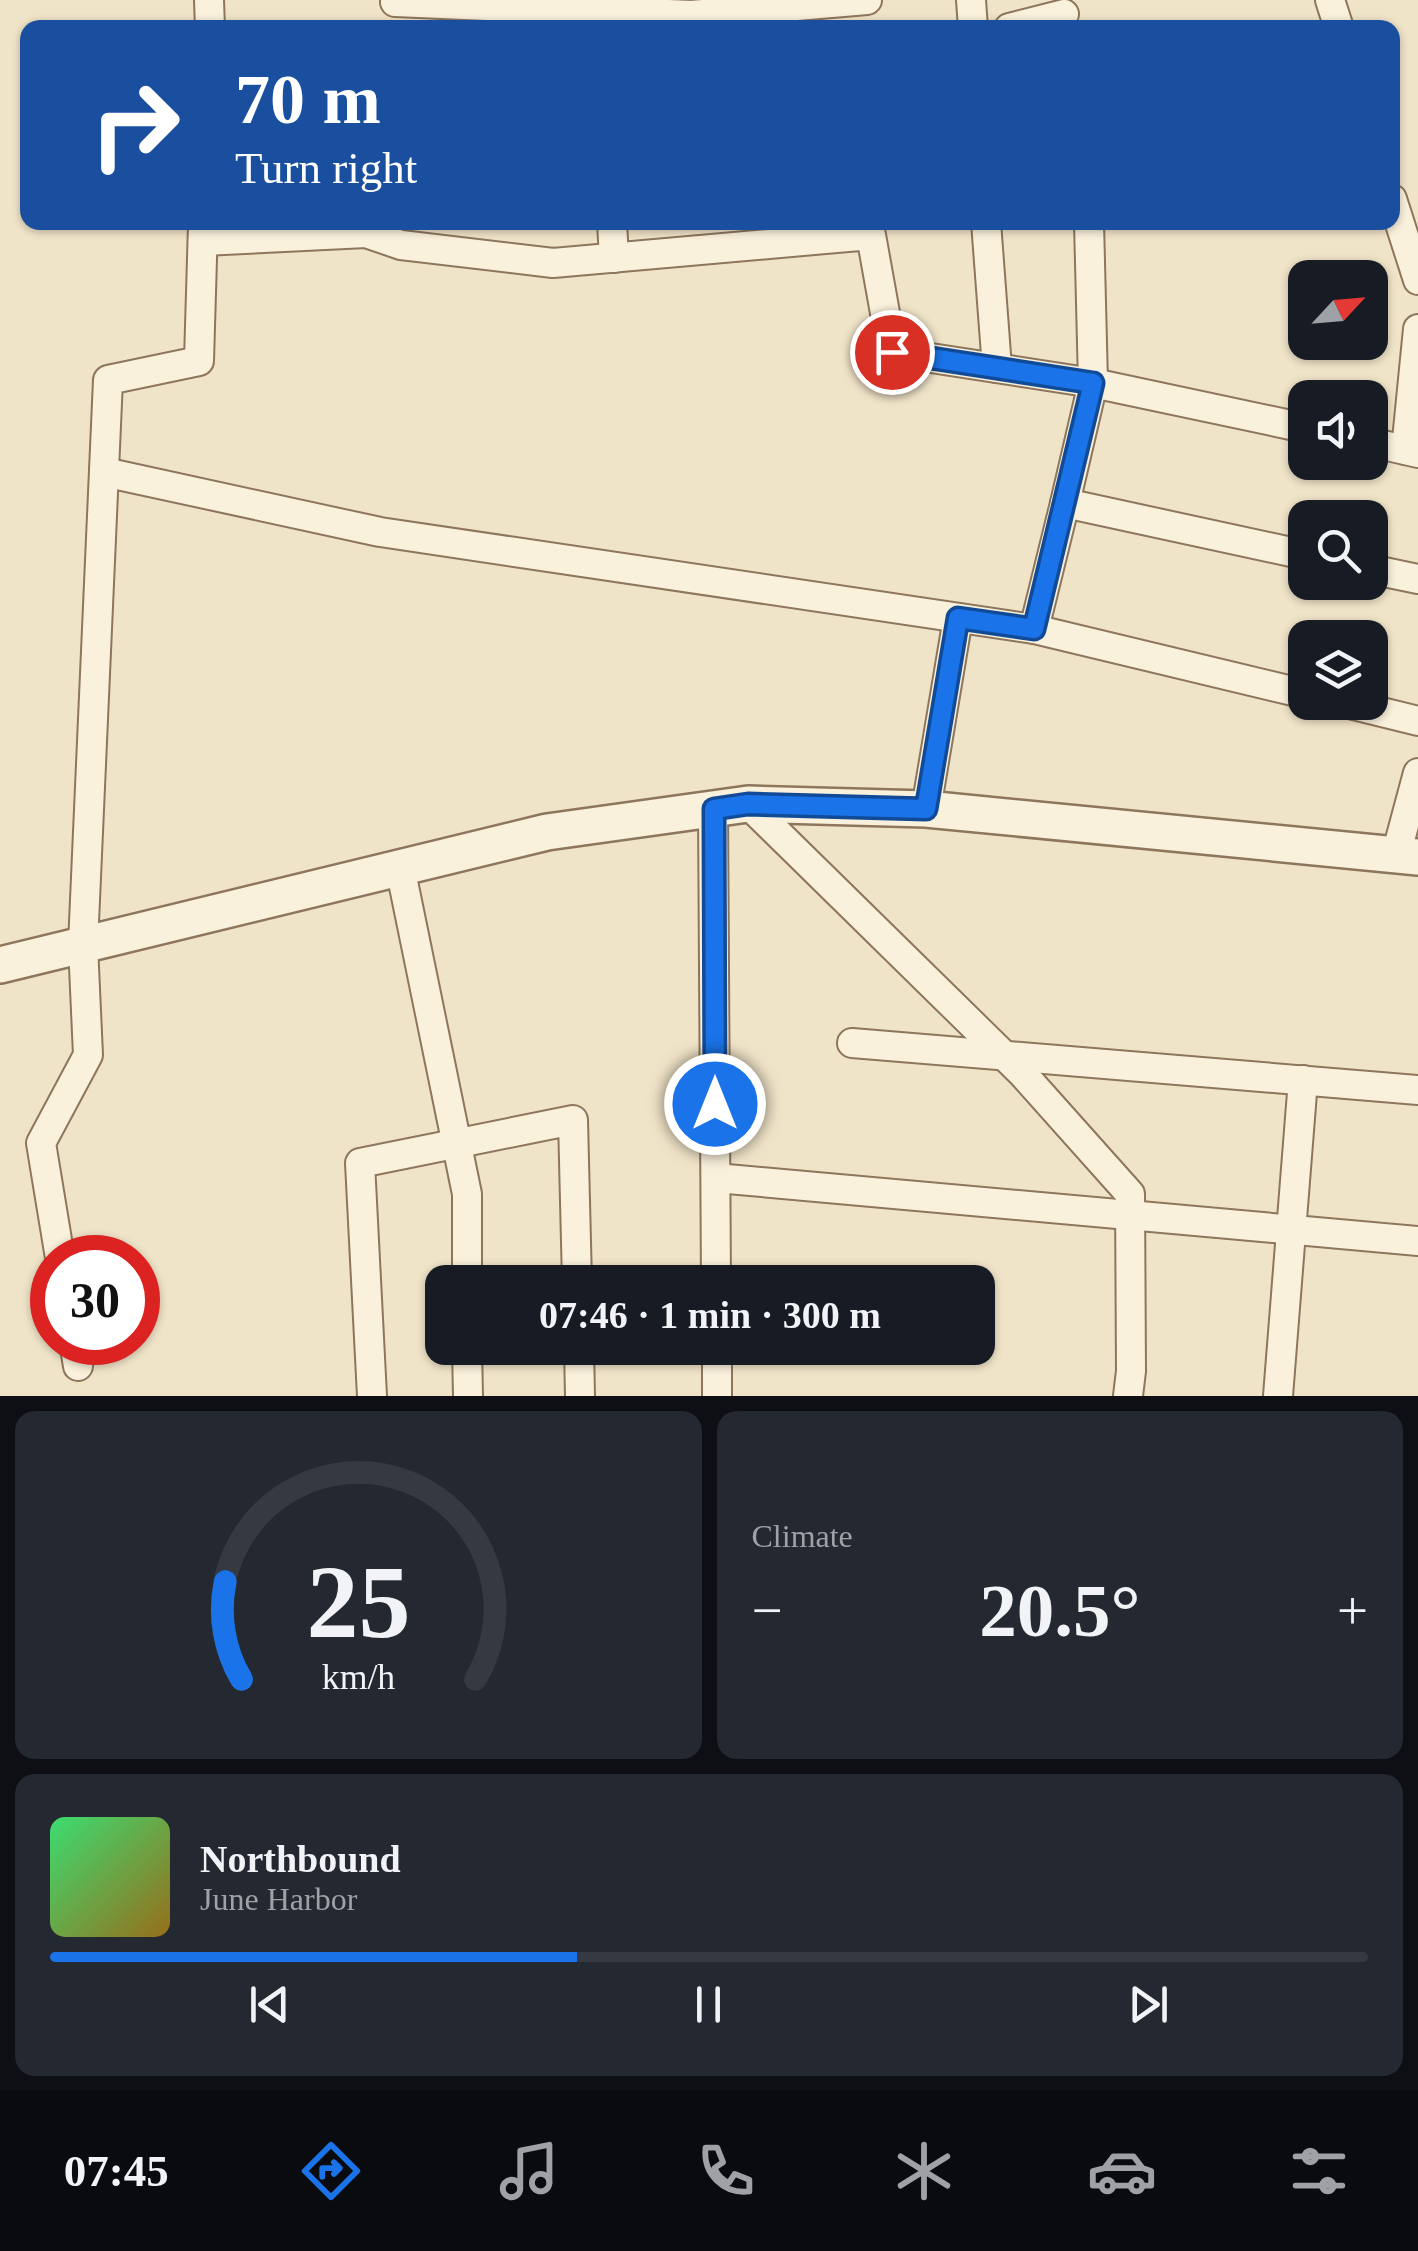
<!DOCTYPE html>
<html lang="en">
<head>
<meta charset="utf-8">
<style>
  body { margin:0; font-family:"Times New Roman",serif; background:#242831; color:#f1f3f6; height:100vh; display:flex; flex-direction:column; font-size:38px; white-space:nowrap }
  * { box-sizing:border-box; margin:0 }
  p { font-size:32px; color:#9ea1a6 }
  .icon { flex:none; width:55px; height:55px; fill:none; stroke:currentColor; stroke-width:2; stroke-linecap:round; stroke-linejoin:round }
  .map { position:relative; height:1396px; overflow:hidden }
  .side { display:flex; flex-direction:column; gap:15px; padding:15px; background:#0d0f14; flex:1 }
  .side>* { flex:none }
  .guide { position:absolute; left:20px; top:20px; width:1380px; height:210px; border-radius:20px; box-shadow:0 2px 8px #0004; background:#1a4fa0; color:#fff; overflow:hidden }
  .needle { width:65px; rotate:64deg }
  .controls { position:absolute; left:1288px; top:260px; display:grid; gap:20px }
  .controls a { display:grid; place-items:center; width:100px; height:100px; border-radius:20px; background:#171b24; box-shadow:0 2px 8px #0004; font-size:50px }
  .speed { position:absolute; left:30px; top:1235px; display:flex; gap:20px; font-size:50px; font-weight:700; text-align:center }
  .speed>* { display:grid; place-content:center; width:130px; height:130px; border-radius:50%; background:#171b24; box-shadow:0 2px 8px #0004; line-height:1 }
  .speed .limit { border:15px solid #d22; background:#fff; color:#111 }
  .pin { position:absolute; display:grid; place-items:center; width:85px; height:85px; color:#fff; margin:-42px; border:5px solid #fff; border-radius:50%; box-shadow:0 2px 10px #0007 }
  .me { position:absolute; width:110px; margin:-55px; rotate:0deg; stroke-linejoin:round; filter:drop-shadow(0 0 8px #0008) }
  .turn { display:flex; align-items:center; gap:35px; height:210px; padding:0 50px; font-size:45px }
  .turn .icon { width:130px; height:130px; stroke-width:2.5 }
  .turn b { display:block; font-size:70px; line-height:85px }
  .big { font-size:75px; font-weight:700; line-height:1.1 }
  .side .widget { flex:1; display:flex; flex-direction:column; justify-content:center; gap:15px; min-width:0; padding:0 35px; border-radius:20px; background:#242831 }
  .side .dial { align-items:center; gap:0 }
  .dial svg { height:260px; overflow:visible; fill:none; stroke:#363941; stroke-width:7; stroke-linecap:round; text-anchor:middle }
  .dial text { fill:#f1f3f6; stroke:none }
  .song { display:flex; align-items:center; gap:30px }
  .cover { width:120px; height:120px; border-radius:15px; background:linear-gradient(135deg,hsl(140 70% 55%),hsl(40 70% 35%)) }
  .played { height:10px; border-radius:5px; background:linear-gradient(90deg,#1a73e8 40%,#363941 40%) }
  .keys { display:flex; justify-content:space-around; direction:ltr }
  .heat { display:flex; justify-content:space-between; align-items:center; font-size:55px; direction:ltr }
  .side .tiles { flex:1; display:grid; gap:15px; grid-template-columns:1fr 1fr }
  .widget:last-child { grid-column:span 2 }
  .trip { position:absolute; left:425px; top:1265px; width:570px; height:100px; border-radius:20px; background:#171b24; box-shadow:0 2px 8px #0004; font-weight:700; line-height:100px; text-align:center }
  .dock { display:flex; height:160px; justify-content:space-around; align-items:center; background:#090b0e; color:#9ea1a6 }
  .dock .icon { width:70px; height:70px }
  .dock .current { color:#1a73e8 }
  .dock b { font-size:45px; color:#f1f3f6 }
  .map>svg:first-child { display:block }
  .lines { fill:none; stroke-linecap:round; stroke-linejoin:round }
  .minor-casing { stroke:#8d765c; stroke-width:32 }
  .tertiary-casing { stroke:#8d765c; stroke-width:40 }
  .minor { stroke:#faf1dc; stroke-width:28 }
  .tertiary { stroke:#faf1dc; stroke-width:35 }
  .route-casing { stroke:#114b97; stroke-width:25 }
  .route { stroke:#1a73e8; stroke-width:18 }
</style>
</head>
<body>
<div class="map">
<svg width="1418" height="1396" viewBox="0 0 1418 1396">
  <rect width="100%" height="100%" fill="#f0e4c8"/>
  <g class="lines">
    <g class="minor-casing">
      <g id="minor">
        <polyline points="209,0 210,28"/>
        <polyline points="971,0 973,28"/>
        <polyline points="1330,0 1339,28"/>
        <polyline points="395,2 691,15 867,0"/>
        <polyline points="1009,28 1064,14"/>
        <polyline points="1392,199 1418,280"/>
        <polyline points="612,222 614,258"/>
        <polyline points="986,222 997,368"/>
        <polyline points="1089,222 1093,383 1065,503 1305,555"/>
        <polyline points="203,241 366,233 401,245 553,263 871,235 892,352 1093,383 1305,428"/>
        <polyline points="1370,442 1418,453"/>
        <polyline points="1406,450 1418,329"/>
        <polyline points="104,472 380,532 1034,629 1305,694"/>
        <polyline points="1370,569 1418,579"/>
        <polyline points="1034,629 1065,503"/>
        <polyline points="1341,702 1418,721"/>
        <polyline points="748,804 1022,1073 1130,1194 1131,1371 1128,1396"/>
        <polyline points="713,809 716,1282"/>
        <polyline points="926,809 958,618"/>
        <polyline points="1396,855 1418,773"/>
        <polyline points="400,867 467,1194 467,1282"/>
        <polyline points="852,1043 1418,1090"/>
        <polyline points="716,1178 1418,1241"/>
        <polyline points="60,1258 41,1143 88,1055 83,945 108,380 199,361 203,224"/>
        <polyline points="74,1342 78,1366"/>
        <polyline points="467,1348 468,1396"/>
        <polyline points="579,1348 580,1396"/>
        <polyline points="717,1348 717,1396"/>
        <polyline points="372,1396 360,1163 573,1120 577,1282"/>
        <polyline points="1278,1396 1303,1080"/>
      </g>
    </g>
    <g class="tertiary-casing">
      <polyline id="tertiary" points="0,965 547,832 748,804 926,809 1418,857"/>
    </g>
    <use href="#minor" class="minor"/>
    <use href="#tertiary" class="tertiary"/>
  </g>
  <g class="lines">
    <g class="route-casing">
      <polyline id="route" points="715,1104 714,809 748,804 926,809 958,618 1034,629 1093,383 892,352"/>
    </g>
    <use href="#route" class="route"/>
  </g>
</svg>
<div class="controls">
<a><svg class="needle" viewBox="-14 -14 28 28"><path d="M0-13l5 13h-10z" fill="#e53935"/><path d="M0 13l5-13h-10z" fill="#9ea1a6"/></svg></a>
<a><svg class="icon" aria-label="sound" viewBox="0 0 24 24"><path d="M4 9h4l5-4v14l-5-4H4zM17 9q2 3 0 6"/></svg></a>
<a><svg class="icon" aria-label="search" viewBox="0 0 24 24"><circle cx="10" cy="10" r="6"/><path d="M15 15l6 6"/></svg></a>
<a><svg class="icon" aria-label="layers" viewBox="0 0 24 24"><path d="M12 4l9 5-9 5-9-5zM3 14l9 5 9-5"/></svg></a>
</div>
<div class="speed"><div class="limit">30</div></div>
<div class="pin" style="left:892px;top:352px;background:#d93025"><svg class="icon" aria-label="arrive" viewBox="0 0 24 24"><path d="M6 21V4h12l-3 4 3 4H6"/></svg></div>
<svg class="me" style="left:715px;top:1104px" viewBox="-20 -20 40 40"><circle r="17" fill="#1a73e8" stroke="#fff" stroke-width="3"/><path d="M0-11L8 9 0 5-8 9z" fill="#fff"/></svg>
<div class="trip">07:46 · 1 min · 300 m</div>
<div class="guide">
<div class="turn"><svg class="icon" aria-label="right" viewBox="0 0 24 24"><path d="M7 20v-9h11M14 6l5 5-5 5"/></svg><div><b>70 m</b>Turn right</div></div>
</div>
</div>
<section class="side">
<div class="tiles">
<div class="widget dial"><svg viewBox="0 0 100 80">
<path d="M14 69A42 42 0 1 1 86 69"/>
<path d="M14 69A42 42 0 0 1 9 39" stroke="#1a73e8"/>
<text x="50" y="56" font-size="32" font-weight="700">25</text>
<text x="50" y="72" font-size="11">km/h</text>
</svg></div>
<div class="widget"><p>Climate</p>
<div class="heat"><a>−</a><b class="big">20.5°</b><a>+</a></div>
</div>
<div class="widget">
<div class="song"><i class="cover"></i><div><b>Northbound</b><p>June Harbor</p></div></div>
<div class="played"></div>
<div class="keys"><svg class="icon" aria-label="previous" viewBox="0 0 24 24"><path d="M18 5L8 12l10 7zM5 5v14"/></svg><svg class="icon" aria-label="pause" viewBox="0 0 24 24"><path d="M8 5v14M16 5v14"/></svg><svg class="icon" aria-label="next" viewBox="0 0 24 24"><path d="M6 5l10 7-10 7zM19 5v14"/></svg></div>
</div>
</div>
</section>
<nav class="dock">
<b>07:45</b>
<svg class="icon current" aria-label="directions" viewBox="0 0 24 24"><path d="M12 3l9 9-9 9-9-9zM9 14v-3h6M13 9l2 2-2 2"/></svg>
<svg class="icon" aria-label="music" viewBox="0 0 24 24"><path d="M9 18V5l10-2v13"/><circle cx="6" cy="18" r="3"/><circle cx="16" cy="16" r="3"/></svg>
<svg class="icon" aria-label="phone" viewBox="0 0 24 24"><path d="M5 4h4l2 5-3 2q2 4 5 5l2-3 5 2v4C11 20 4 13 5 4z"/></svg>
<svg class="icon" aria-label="climate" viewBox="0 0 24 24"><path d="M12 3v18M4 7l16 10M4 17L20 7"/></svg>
<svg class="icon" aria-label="car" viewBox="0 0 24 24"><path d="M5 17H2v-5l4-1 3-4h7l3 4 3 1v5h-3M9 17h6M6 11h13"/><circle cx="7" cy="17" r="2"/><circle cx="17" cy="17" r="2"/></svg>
<svg class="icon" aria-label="filters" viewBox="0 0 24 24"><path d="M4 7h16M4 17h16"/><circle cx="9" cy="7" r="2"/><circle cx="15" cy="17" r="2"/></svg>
</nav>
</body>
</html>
